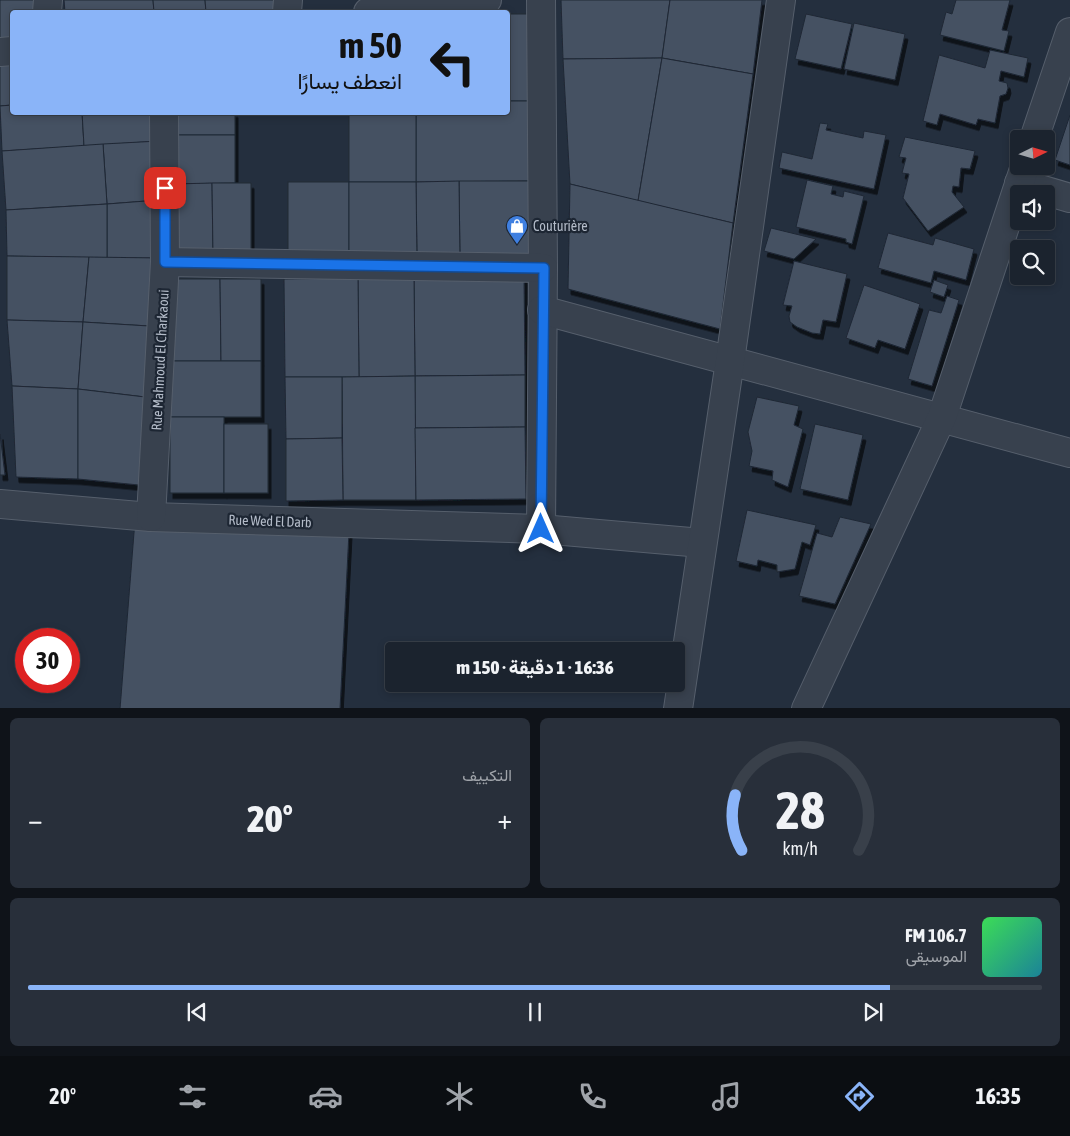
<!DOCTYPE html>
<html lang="ar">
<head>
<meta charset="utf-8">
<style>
  body { margin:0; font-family:"Asap Condensed",Vazirmatn,sans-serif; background:#282f3a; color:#f1f3f6; direction:rtl; height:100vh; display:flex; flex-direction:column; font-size:19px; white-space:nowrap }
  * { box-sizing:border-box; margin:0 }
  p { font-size:16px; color:#a0a4aa }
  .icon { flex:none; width:28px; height:28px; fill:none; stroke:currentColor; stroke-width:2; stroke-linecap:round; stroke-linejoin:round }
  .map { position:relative; height:708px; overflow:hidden; direction:ltr }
  .drawer { display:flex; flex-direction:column; gap:10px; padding:10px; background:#0f1319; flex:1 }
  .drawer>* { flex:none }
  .banner { position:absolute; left:10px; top:10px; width:500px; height:105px; border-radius:5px; box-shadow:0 2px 8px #0003,0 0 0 1px #39404a; direction:rtl; background:#8ab4f8; color:#111; overflow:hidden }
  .needle { width:32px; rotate:85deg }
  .fabs { position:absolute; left:1010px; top:130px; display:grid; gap:10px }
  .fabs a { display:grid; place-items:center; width:45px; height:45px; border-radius:5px; background:#1b232e; box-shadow:0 2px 8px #0003,0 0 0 1px #39404a; font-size:25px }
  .speed { position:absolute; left:15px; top:628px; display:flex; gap:10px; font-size:25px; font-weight:700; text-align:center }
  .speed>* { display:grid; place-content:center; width:65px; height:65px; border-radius:50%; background:#1b232e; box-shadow:0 2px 8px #0003,0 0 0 1px #39404a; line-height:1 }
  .speed .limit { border:8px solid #d22; background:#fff; color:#111 }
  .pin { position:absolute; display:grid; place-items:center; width:42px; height:42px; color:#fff; margin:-21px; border-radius:10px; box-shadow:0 2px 8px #0006 }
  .me { position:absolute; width:55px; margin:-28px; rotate:0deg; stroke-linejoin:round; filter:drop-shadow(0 0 4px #0008) }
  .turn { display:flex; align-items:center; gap:18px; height:105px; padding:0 25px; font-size:22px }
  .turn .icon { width:65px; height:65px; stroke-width:2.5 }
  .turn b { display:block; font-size:35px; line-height:42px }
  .big { font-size:38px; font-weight:800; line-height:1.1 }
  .drawer .widget { flex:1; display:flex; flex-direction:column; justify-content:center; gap:8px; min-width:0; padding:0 18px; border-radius:8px; background:#282f3a }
  .drawer .dial { align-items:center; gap:0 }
  .dial svg { height:130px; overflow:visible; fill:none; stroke:#39404a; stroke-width:7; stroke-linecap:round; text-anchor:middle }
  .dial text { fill:#f1f3f6; stroke:none }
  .song { display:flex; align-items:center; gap:15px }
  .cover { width:60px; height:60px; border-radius:8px; background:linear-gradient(135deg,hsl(130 70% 55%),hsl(190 70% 35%)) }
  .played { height:5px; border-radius:2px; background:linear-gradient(90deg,#8ab4f8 85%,#39404a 85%) }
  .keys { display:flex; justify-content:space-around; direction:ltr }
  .heat { display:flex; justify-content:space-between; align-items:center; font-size:28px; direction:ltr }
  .drawer .tiles { flex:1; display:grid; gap:10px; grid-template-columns:1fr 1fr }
  .widget:last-child { grid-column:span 2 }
  .trip { position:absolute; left:385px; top:642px; width:300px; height:50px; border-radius:5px; background:#1b232e; box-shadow:0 2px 8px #0003,0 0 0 1px #39404a; font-weight:800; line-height:50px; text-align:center; direction:rtl }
  .dock { display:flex; height:80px; justify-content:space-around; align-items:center; background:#0b0e12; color:#a0a4aa }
  .dock .icon { width:35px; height:35px }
  .dock .selected { color:#8ab4f8 }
  .dock b { font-size:22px; color:#f1f3f6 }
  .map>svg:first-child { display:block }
  .building { fill:#455162; stroke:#1f2835; filter:url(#shadow) }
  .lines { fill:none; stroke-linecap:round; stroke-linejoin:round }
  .minor-casing { stroke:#565f6c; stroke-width:30 }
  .minor { stroke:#38414e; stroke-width:28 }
  .route-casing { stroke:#114b97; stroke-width:12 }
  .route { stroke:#1a73e8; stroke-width:9 }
  .labels { text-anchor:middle; stroke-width:4.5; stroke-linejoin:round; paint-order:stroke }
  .poi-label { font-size:14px; fill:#b4bcc9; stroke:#1d2633; text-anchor:start }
  .street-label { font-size:14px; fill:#b4bcc9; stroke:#1d2633 }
</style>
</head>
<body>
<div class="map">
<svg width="1070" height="709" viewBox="0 0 1070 709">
  <defs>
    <filter id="shadow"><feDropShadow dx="3" dy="5.5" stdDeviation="0" flood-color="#0009"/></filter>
  </defs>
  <rect width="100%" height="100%" fill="#242f3e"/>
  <g class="building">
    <polygon points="0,0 34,0 34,12 12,12 12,44 0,43"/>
    <polygon points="64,0 153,0 154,12 65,12"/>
    <polygon points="153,0 205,0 206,12 154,12"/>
    <polygon points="205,0 275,0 275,12 206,12"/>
    <polygon points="561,0 670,0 662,58 563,59"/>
    <polygon points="670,0 762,0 753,74 662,58"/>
    <polygon points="956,0 1010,0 1002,30 1009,31 1004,51 940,35 946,12 952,14"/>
    <polygon points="508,14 528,14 529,101 508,101"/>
    <polygon points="806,14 852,24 841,69 795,59"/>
    <polygon points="854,23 905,34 895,80 844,69"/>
    <polygon points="990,50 1028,58 1024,77 1001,71 999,81 1007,83 1008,88 1006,94 1000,96 995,123 978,119 976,125 940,114 937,125 923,121 939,55 985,68"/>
    <polygon points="12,56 12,105 0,106 0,57"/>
    <polygon points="662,58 638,201 570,184 563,59"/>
    <polygon points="662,58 753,74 733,223 638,201"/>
    <polygon points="508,101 529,101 529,181 416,182 416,112 508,112"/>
    <polygon points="12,105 12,112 82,112 84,146 2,151 0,106"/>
    <polygon points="82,112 157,112 159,141 84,146"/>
    <polygon points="172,112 235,112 235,135 173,135"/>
    <rect x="349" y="112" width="67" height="70"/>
    <polygon points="1070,115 1070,165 1055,160"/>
    <polygon points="820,123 828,124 826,130 863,138 864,131 886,135 874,189 779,168 782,152 812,159"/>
    <polygon points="173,135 235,135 235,183 174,184"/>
    <polygon points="905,137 975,151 970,169 961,168 959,187 953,186 952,192 964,207 928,231 903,198 909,174 902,173 906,158 899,157"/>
    <polygon points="159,141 159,200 107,204 103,144"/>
    <polygon points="103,144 107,204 6,210 2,151"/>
    <polygon points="807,180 833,186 831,194 843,197 844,191 864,196 852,244 846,242 846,239 796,227"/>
    <polygon points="459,181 529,181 530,258 460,259"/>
    <polygon points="459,181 460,259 417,259 416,182"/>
    <rect x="288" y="182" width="61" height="77"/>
    <polygon points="349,182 416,182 417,259 349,259"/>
    <polygon points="212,183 213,255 174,255 174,184"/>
    <polygon points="212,183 251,183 251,255 213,255"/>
    <polygon points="570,184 733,223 720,329 568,289"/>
    <polygon points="159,200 158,258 107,258 107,204"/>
    <polygon points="107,204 107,258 7,256 6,210"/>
    <polygon points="771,228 816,239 794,259 764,251"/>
    <polygon points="888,233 933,245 935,238 974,249 966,280 934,271 931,283 878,268"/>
    <polygon points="7,256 89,257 83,322 7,320"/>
    <polygon points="89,257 158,258 149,326 83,322"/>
    <polygon points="794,261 847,274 836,322 823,320 820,334 812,333 797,327 790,322 789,316 792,306 783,305"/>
    <polygon points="524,276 525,375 415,376 414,277"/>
    <polygon points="414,277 415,376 359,377 358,278"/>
    <polygon points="358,278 359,377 285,377 284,279"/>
    <polygon points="170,279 220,279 221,361 170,361"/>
    <polygon points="220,279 261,279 261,361 221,361"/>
    <polygon points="934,280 948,285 944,297 930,292"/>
    <polygon points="864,285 920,304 905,349 878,340 875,348 846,338"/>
    <polygon points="947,296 959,300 932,386 908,379 929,310 941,313"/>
    <polygon points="7,320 83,322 78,389 12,386"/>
    <polygon points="83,322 149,326 145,397 78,389"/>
    <rect x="170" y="361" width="91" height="56"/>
    <polygon points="525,375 525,427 415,428 415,376"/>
    <polygon points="415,376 416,500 343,500 342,377"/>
    <polygon points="285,377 342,377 342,438 286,439"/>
    <polygon points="12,386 78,389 78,479 16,477"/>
    <polygon points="78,389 145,397 139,485 78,479"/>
    <polygon points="757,397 799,406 794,425 803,429 788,487 772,480 773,471 749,466 752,451 748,432"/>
    <rect x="170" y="417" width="54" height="76"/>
    <rect x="224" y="424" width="44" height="69"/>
    <polygon points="815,424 863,435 848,500 800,489"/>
    <polygon points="525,427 526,499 416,500 415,428"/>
    <polygon points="0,434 5,475 0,475"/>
    <polygon points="342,438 343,500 286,501 286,439"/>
    <polygon points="747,510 816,525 810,545 802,542 795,569 777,572 777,565 758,560 757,566 736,561"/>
    <polygon points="840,517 871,524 835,604 799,596 817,533 832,537"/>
    <polygon points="135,520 349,532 340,709 120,709"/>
  </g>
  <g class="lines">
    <g class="minor-casing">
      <g id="minor">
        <polyline points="541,0 543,268 541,529"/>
        <polyline points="47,12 48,0"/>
        <polyline points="287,12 288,0"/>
        <polyline points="368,12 487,0"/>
        <polyline points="0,52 12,51"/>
        <polyline points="1034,139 1070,32"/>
        <polyline points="1019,183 1070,198"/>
        <polyline points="165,262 543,268"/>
        <polyline points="542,310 1070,453"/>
        <polyline points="0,504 151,517 541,529 702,543"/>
        <polyline points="151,517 165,262 164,112"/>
        <polyline points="678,709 730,361 781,0"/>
        <polyline points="806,709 942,417 1025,166"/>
      </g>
    </g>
    <use href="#minor" class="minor"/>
  </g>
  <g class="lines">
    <g class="route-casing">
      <polyline id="route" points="165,188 165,262 544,268 541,529"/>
    </g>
    <use href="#route" class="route"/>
  </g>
  <defs>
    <g id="shop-pin" transform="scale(1.125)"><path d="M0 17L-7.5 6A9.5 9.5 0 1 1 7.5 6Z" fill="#3f7fe0" stroke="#1d2633"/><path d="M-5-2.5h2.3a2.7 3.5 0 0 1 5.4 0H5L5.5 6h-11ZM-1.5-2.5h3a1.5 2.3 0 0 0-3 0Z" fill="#fff"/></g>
  </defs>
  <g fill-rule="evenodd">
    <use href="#shop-pin" x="517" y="226"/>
  </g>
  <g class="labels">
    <g class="poi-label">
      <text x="533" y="231">Couturière</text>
    </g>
    <g class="street-label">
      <text transform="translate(160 360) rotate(-87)" y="5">Rue Mahmoud El Charkaoui</text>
      <text transform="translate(270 521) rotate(2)" y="5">Rue Wed El Darb</text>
    </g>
  </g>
</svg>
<div class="fabs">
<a><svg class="needle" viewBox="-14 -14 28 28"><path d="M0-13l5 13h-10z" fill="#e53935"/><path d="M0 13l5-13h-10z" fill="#a0a4aa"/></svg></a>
<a><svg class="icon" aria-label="sound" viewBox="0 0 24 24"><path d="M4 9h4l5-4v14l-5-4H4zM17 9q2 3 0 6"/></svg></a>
<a><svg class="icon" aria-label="search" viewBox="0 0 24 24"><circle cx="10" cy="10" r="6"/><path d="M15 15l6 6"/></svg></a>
</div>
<div class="speed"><div class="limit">30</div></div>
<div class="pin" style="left:165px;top:188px;background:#d93025"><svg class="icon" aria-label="arrive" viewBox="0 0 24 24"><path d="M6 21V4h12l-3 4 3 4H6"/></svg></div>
<svg class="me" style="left:541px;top:529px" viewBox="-20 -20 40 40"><path d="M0-17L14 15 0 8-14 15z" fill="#1a73e8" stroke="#fff" stroke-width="4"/></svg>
<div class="trip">16:36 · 1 دقيقة · 150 m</div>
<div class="banner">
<div class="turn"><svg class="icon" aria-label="left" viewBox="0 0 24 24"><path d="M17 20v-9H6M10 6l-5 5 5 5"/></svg><div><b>50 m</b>انعطف يسارًا</div></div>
</div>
</div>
<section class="drawer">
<div class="tiles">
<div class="widget dial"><svg viewBox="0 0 100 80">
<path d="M14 69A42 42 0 1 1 86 69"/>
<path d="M14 69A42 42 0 0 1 10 35" stroke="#8ab4f8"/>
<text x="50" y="56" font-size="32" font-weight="700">28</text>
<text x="50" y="72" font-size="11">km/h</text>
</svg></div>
<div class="widget"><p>التكييف</p>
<div class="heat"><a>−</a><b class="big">20°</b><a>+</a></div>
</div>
<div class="widget">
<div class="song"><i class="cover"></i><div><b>106.7 FM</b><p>الموسيقى</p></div></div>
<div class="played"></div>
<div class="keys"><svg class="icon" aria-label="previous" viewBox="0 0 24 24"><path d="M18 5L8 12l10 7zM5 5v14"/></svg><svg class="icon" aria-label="pause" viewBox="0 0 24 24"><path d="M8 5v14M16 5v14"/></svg><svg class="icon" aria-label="next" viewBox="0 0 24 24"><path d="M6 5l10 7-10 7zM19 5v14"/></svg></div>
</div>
</div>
</section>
<nav class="dock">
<b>16:35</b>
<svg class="icon selected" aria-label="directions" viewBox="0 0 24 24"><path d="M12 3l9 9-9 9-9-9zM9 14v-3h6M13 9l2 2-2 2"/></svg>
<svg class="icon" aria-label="music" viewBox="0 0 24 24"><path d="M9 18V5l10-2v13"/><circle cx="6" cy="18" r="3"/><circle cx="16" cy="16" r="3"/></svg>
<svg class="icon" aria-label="phone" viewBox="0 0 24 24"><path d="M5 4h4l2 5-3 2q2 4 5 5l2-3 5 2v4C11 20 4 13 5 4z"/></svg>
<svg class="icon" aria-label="climate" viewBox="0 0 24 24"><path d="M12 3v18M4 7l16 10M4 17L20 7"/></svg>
<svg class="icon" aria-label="car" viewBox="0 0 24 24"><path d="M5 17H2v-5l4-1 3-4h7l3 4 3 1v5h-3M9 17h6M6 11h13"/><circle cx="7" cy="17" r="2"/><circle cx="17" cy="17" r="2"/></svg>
<svg class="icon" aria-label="filters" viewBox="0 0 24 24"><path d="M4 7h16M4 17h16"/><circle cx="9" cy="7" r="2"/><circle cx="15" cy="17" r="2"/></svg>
<b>20°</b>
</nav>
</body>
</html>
